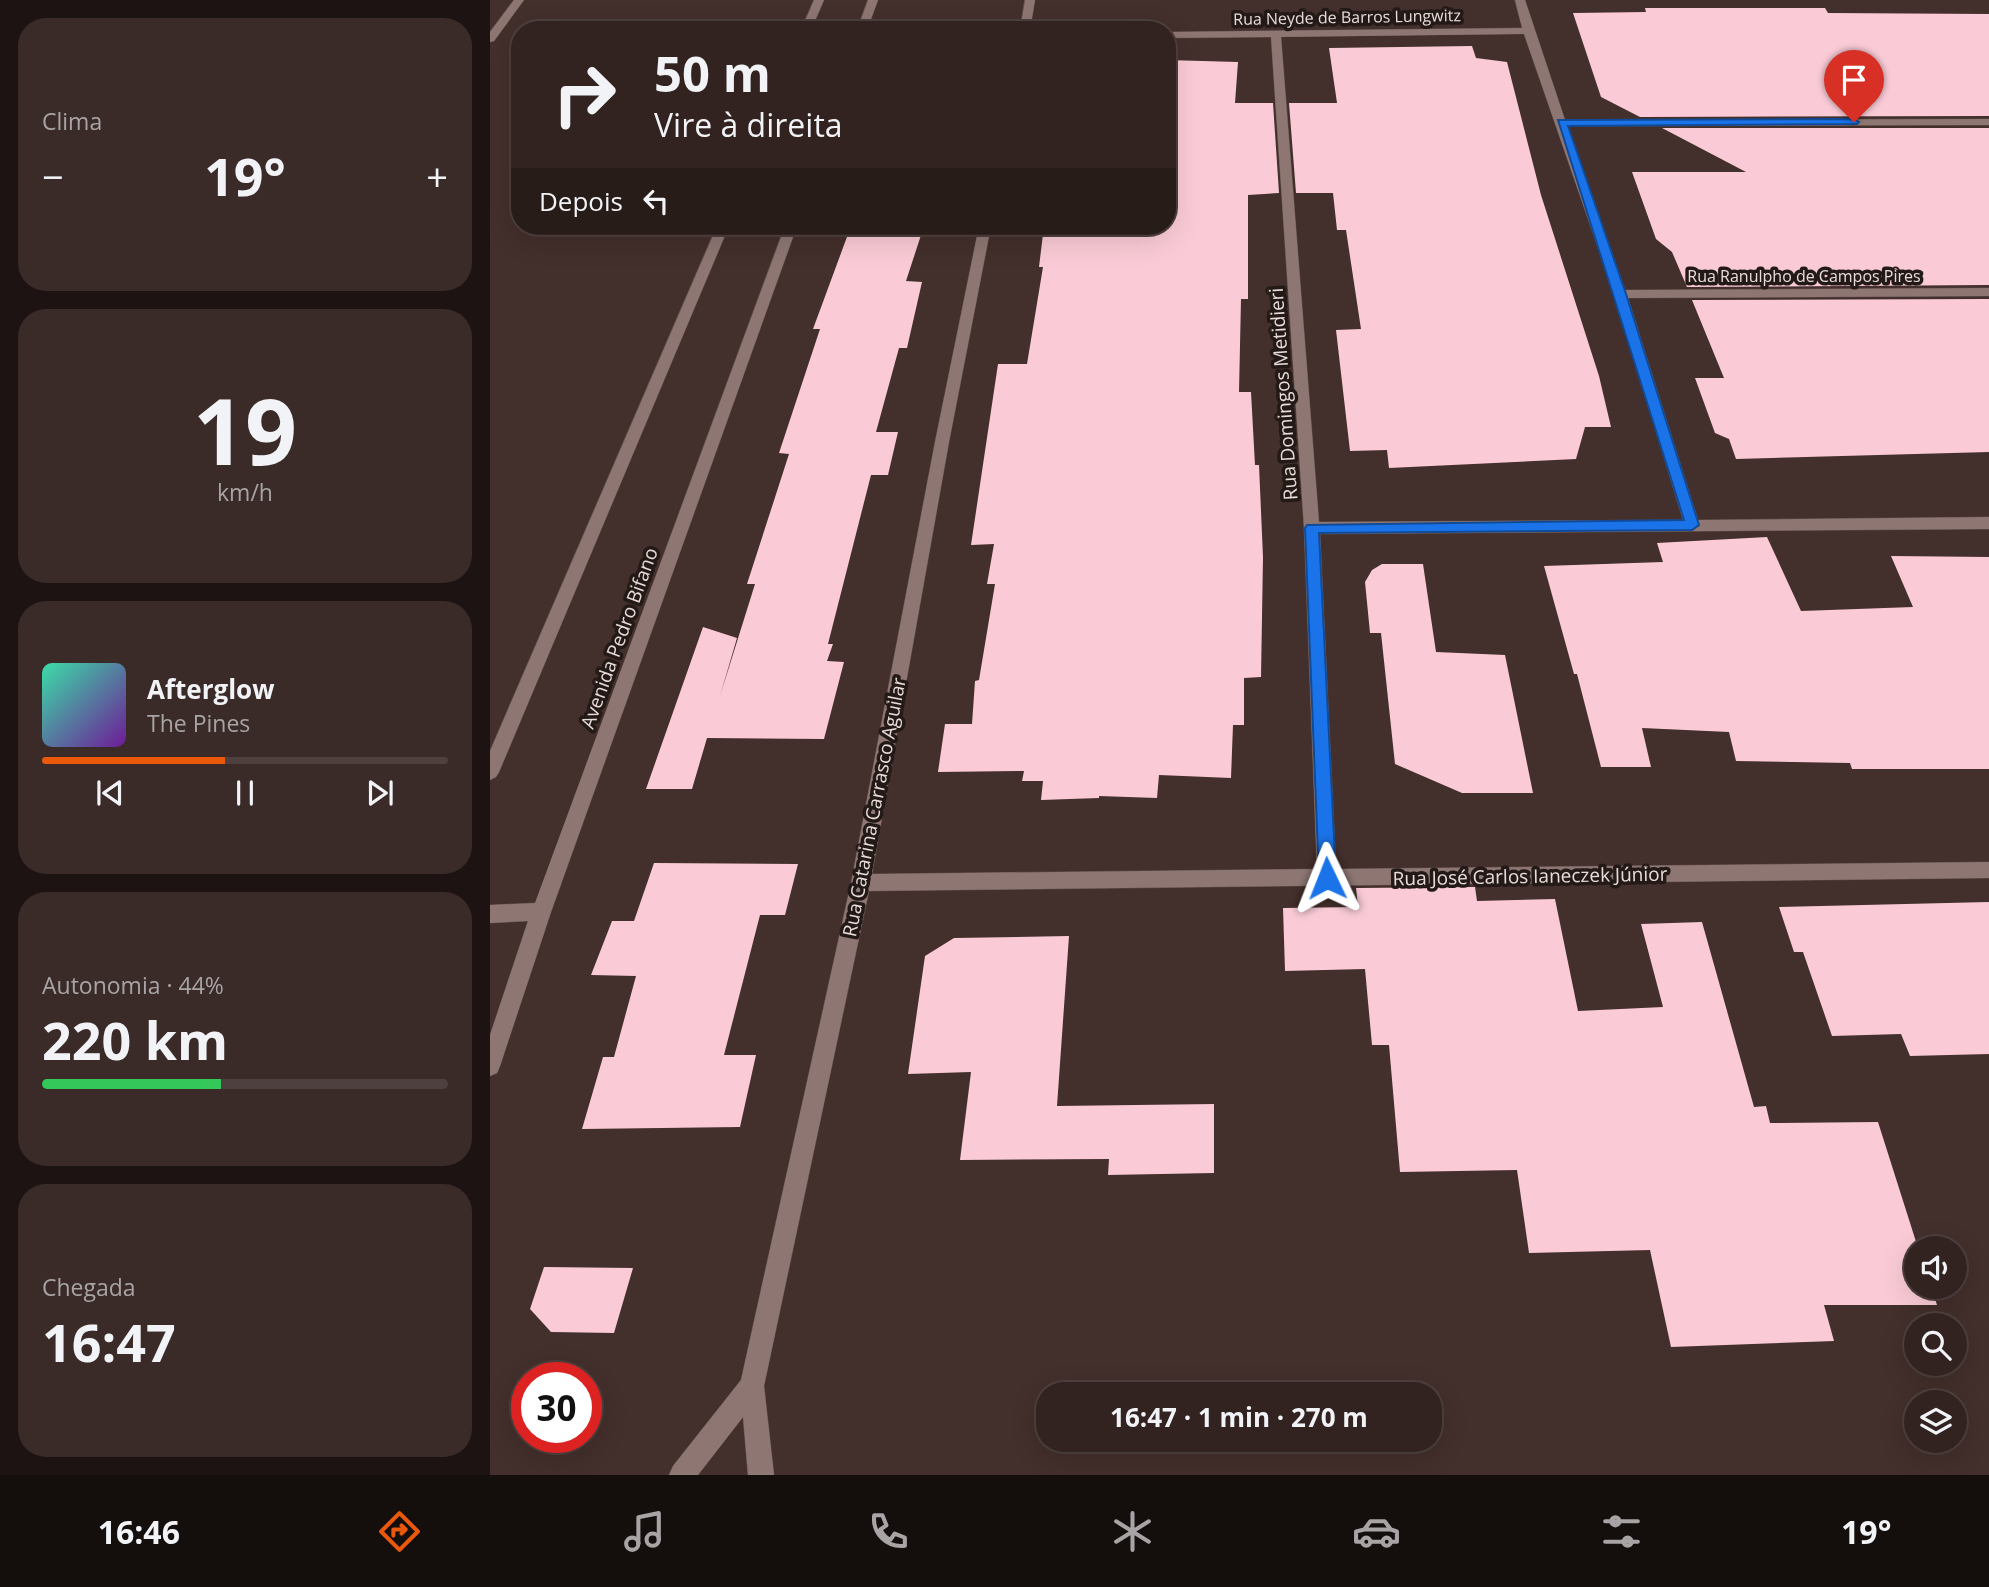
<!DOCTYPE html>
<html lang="pt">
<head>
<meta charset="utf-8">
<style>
  body { margin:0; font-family:"Open Sans",sans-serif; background:#3a2b29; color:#f1f3f6; height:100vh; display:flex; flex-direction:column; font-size:26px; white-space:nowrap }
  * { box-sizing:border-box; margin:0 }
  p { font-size:23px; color:#a8a4a5 }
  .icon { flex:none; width:38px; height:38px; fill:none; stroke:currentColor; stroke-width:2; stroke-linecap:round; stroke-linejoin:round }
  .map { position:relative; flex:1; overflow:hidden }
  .side { display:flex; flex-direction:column; gap:18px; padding:18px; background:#1c1312; width:490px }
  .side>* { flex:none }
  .hud { position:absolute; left:21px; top:21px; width:665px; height:214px; border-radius:28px; box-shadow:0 7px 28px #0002,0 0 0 2px #4d403e; background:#322320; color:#f1f3f6; overflow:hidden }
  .controls { position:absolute; left:1414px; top:1236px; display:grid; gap:14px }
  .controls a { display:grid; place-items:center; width:63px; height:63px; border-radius:50%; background:#322320; box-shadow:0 7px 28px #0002,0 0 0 2px #4d403e; font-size:35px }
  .speed { position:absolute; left:21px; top:1362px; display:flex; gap:14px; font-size:35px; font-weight:700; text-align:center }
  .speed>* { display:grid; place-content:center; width:91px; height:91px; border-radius:50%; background:#322320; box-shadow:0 7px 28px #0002,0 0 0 2px #4d403e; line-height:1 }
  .speed .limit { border:10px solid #d22; background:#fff; color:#111 }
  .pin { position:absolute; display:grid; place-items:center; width:60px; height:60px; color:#fff; margin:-72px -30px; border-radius:50% 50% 50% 0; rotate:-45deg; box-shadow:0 0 7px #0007 }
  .pin .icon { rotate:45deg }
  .me { position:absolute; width:77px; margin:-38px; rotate:358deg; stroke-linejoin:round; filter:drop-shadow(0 0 5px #0008) }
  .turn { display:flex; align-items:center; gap:24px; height:147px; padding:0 28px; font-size:32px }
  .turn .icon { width:91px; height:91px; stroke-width:2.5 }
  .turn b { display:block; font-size:49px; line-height:60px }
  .then { display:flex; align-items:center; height:66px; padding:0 28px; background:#0003; gap:14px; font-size:26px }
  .big { font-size:52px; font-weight:700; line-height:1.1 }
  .side .tile { flex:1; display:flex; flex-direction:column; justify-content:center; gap:10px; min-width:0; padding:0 24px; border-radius:28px; background:#3a2b29 }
  .side .dial { align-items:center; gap:0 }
  .dial b { font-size:91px; line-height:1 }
  .song { display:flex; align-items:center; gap:21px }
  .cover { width:84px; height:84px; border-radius:10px; background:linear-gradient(135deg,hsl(160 70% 55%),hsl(280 70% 35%)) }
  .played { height:7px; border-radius:4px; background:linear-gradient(90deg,#ea580c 45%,#4d403e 45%) }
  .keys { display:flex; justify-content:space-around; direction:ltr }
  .heat { display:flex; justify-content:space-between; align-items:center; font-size:38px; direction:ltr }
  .charge { height:10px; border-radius:5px; background:linear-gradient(90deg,#34c759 44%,#4d403e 0) }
  .trip { position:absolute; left:546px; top:1382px; width:406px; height:70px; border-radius:28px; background:#322320; box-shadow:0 7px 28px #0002,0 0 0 2px #4d403e; font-weight:700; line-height:70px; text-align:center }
  .tabs { display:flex; height:112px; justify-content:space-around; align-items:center; background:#140e0d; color:#a8a4a5 }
  .tabs .icon { width:49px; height:49px }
  .tabs .selected { color:#ea580c }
  .tabs b { font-size:32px; color:#f1f3f6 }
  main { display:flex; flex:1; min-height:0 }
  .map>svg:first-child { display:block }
  .building { fill:#facbd6 }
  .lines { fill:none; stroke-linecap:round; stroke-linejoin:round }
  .minor-casing { stroke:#5e4e4b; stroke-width:1 }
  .minor { fill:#8e7773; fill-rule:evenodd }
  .route { fill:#1a73e8; stroke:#114b97; stroke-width:2 }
  .labels { text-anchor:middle; stroke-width:7; stroke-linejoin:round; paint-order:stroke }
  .far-street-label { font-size:16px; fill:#e8dbd8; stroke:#231a18 }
  .street-label { font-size:19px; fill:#e8dbd8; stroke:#231a18 }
</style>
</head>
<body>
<main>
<section class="side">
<div class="tile"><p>Clima</p>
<div class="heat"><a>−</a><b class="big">19°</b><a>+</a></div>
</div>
<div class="tile dial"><b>19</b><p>km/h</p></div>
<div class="tile">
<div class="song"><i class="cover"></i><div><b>Afterglow</b><p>The Pines</p></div></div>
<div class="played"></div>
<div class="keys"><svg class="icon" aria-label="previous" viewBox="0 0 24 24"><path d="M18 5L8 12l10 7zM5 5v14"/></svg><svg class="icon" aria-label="pause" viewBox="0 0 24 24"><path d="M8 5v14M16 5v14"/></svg><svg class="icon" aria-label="next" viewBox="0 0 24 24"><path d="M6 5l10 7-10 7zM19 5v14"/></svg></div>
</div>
<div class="tile"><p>Autonomia · 44%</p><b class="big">220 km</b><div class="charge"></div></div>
<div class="tile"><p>Chegada</p><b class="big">16:47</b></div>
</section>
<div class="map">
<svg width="1499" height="1475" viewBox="0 0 1499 1475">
  <rect width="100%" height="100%" fill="#432f2b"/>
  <g class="building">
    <polygon points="1155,8 1335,8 1338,13 1499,14 1499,116 1150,117 1111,97 1083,13 1156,12"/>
    <polygon points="982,46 986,58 1017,62 1051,195 1109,376 1121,427 1095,427 1086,459 899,468 897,450 860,451 846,330 871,329 856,230 847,230 843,193 806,193 799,103 847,103 839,48"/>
    <polygon points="677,60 748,62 745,103 783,103 789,193 758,195 758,299 751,299 749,392 761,392 765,465 769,465 773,557 771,677 754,678 754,725 743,725 741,778 669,775 667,798 609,796 609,798 551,800 553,781 532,781 534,771 448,772 455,724 482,724 485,681 489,680 505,584 497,584 504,544 481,545 508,364 537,364 553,267 549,267 554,226 677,226"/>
    <polygon points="1172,128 1499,128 1499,285 1197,287 1182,252 1166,239 1142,172 1256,172"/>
    <polygon points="361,226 434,226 416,281 432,282 417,348 409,348 386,432 408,432 398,475 381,475 338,644 343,644 337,661 354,662 334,739 217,738 202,789 156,789 213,627 247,638 230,696 265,584 257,584 299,454 289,453 330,329 323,329"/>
    <polygon points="1499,299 1499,452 1246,459 1239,439 1225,433 1205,378 1234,378 1202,300"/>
    <polygon points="1277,537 1311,611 1423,607 1401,556 1499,557 1499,769 1362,769 1360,763 1246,761 1239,732 1152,728 1161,767 1111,767 1087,674 1084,674 1054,566 1173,562 1167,543"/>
    <polygon points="892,564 933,564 946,652 1015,655 1043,793 972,793 905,764 891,633 880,633 875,582 882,570"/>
    <polygon points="164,863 308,864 295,915 270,915 234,1055 266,1055 250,1127 92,1129 113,1057 124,1057 146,976 101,975 122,921 144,921"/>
    <polygon points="985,887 987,901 1065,899 1088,1011 1173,1007 1151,924 1212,922 1264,1107 1276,1106 1280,1123 1388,1122 1428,1248 1426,1286 1441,1286 1447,1305 1334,1305 1344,1341 1181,1347 1160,1250 1039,1253 1027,1170 910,1172 899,1045 882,1045 875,969 795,971 793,908 868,907 866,888"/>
    <polygon points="1499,902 1499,1054 1420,1056 1411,1034 1342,1036 1313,952 1304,952 1289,907"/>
    <polygon points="579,936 567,1106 724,1104 724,1173 618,1175 619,1159 470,1160 481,1072 418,1074 435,956 464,938"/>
    <polygon points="54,1267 143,1268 124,1333 61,1332 40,1309"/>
  </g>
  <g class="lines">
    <g class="minor-casing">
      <g id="minor">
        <polygon points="24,0 34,0 4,41 0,42 0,32"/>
        <polygon points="324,0 334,0 321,30 311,30"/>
        <polygon points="378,0 388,0 377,30 367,30"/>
        <polygon points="535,0 545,0 540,30 530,30"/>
        <path d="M1025 0H1035L1075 120 1499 119V125L1077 126 1135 290 1499 288V296L1138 298 1208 520 1499 517V529L830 534 846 869 1499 862V878L379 891 274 1386 284 1475H258L253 1417 208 1475H179L183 1466 251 1380 361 883 445 442 489 226H501L459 442 382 874 827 869 814 528 781 37 677 38V32L1032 28ZM1034 34 1124 294 1193 520 829 522 791 37Z"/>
        <polygon points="227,226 239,226 9,772 6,777 0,780 0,751"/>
        <polygon points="295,226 307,226 61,912 10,1066 7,1073 0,1076 0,1035 38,921 0,923 0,905 45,903"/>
      </g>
    </g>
    <use href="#minor" class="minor"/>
  </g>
  <polygon class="route" points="1364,119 1369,122 1367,124 1078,126 1136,294 1209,525 1202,530 829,533 846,878 843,883 837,886 831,883 829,878 815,528 817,525 1194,520 1068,120"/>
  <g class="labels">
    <g class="far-street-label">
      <text transform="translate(857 17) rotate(-1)" y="6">Rua Neyde de Barros Lungwitz</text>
      <text x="1314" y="282">Rua Ranulpho de Campos Pires</text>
    </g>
    <g class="street-label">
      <text transform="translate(793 394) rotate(-94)" y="7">Rua Domingos Metidieri</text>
      <text transform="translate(129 638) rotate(-70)" y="7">Avenida Pedro Bifano</text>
      <text transform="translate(384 807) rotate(-79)" y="7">Rua Catarina Carrasco Aguilar</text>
      <text transform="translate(1040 876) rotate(-1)" y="7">Rua José Carlos Ianeczek Júnior</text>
    </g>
  </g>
</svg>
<div class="controls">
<a><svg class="icon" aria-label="sound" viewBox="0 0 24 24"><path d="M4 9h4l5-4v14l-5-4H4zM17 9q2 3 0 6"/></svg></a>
<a><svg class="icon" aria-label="search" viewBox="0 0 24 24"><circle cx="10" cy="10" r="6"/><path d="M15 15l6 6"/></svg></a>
<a><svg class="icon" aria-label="layers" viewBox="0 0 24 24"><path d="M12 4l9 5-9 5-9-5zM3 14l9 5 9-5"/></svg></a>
</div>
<div class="speed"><div class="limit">30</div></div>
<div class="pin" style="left:1364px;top:122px;background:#d93025"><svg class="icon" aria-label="arrive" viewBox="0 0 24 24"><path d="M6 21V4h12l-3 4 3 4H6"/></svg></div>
<svg class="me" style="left:837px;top:878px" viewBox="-20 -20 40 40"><path d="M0-17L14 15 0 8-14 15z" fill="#1a73e8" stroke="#fff" stroke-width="4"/></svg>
<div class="trip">16:47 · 1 min · 270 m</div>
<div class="hud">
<div class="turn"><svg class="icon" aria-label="right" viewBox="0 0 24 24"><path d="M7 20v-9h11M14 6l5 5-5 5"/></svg><div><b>50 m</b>Vire à direita</div></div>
<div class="then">Depois<svg class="icon" aria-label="left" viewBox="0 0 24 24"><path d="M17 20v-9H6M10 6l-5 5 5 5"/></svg></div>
</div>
</div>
</main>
<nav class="tabs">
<b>16:46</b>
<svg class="icon selected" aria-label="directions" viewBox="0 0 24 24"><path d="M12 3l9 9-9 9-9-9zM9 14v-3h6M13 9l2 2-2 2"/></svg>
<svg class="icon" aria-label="music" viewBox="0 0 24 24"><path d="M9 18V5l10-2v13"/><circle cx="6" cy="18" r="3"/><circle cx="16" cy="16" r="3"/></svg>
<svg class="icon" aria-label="phone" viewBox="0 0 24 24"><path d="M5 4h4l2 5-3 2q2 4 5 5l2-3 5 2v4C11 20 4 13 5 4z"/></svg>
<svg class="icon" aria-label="climate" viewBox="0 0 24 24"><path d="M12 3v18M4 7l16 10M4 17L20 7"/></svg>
<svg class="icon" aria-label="car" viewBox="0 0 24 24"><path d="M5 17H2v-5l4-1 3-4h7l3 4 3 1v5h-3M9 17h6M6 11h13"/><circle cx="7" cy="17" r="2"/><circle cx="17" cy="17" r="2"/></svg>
<svg class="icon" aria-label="filters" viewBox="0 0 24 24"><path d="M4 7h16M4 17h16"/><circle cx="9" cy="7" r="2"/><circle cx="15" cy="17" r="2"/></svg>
<b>19°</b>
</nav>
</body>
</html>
